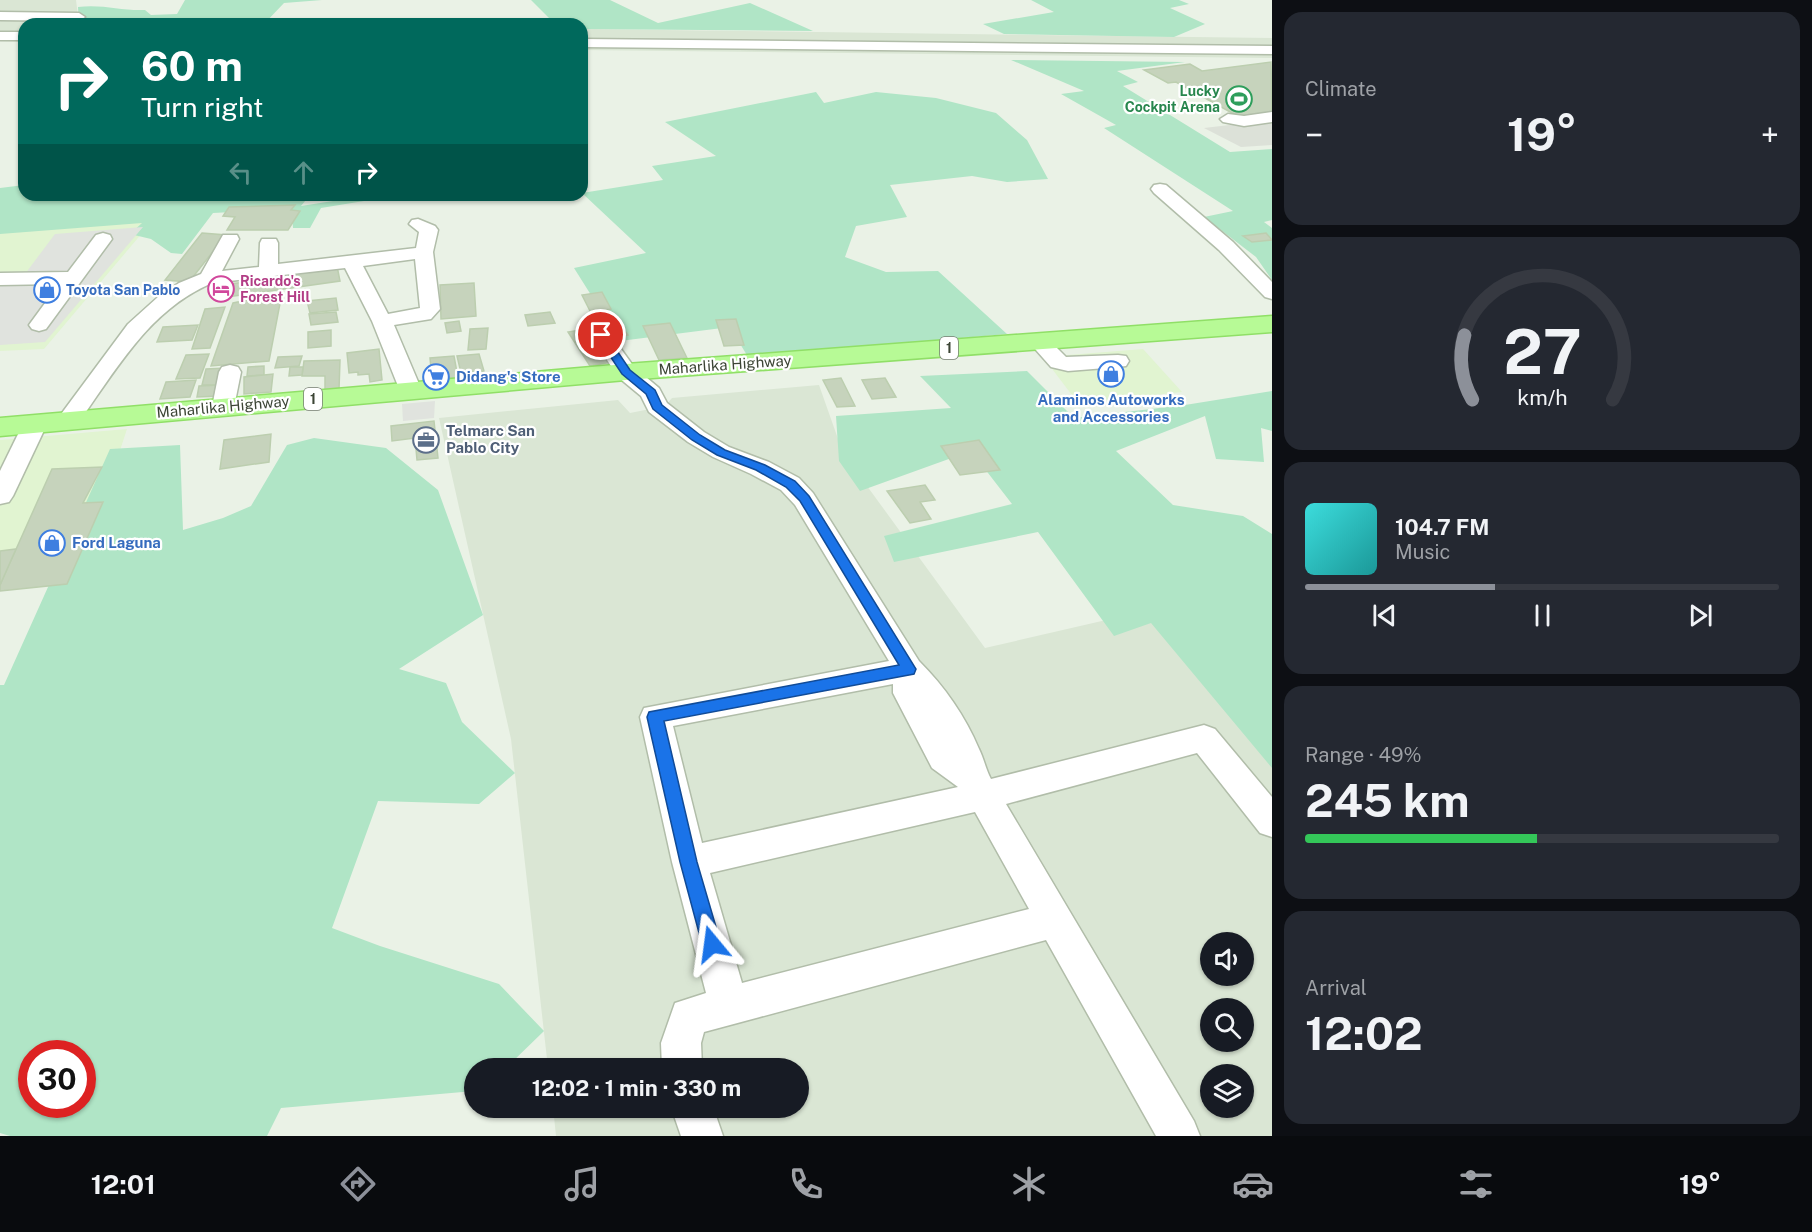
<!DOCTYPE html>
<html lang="en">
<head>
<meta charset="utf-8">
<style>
  body { margin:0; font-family:"Public Sans",sans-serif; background:#242831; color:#f1f3f6; height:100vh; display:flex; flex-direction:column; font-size:22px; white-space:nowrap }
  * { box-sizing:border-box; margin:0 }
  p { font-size:20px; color:#9ea1a6 }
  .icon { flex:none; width:33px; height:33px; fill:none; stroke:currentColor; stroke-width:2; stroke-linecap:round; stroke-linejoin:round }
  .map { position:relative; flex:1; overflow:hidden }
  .sheet { display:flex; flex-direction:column; gap:12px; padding:12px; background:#0d0f14; width:540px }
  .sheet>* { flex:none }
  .guide { position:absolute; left:18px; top:18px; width:570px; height:183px; border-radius:18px; box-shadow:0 2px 4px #0004; background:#00695c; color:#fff; overflow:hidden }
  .fabs { position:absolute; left:1200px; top:932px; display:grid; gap:12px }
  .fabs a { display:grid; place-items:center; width:54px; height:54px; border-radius:50%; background:#171b24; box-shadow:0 2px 4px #0004; font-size:30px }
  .speed { position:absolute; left:18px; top:1040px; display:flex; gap:12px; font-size:30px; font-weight:700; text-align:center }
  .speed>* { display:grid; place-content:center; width:78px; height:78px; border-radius:50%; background:#171b24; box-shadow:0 2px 4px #0004; line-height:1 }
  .speed .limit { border:9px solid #d22; background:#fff; color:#111 }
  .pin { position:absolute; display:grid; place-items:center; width:51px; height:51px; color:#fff; margin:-26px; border:3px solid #fff; border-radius:50%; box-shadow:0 2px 6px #0007 }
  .me { position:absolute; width:66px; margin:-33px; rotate:344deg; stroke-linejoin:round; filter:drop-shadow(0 0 4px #0008) }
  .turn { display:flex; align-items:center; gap:21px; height:126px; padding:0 24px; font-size:27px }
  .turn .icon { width:78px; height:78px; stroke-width:2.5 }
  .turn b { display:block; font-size:42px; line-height:51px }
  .lanes { display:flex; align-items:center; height:57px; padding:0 24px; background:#0003; justify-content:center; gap:30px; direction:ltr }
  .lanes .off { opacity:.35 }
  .big { font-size:45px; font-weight:700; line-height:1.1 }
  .sheet .tile { flex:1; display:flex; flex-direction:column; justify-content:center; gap:9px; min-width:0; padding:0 21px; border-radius:18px; background:#242831 }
  .sheet .dial { align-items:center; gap:0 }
  .dial svg { height:156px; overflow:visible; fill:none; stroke:#363941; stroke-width:7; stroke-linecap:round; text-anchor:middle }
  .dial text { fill:#f1f3f6; stroke:none }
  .song { display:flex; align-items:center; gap:18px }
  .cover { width:72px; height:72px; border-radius:9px; background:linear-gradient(135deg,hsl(180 70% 55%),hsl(180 70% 35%)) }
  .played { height:6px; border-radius:3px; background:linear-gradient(90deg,#8c9099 40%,#363941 40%) }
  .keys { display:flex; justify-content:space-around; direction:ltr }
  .heat { display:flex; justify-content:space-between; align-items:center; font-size:33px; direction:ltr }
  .charge { height:9px; border-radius:4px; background:linear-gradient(90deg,#34c759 49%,#363941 0) }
  .trip { position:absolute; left:464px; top:1058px; width:345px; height:60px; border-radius:30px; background:#171b24; box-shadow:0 2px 4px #0004; font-weight:700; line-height:60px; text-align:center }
  .dock { display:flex; height:96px; justify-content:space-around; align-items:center; background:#090b0e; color:#9ea1a6 }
  .dock .icon { width:42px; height:42px }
  .dock .on { color:#8c9099 }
  .dock b { font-size:27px; color:#f1f3f6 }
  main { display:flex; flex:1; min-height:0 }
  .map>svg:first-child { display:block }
  .residential { fill:#dae6d4; fill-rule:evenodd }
  .commercial { fill:#e1f4d1 }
  .industrial { fill:#dce1d8 }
  .green { fill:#b0e5c6; fill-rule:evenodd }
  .parking { fill:#e0e3de }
  .building { fill:#c6d3bc; stroke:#bcceaf; stroke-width:1.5 }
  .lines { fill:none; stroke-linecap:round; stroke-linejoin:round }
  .minor-casing { stroke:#b1bda9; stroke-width:3 }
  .major-casing { stroke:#90df67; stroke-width:3 }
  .minor { fill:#fff; fill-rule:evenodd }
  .major { fill:#b7fa96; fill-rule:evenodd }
  .route { fill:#1a73e8; stroke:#114b97; stroke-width:1.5 }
  .labels { text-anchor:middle; stroke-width:4.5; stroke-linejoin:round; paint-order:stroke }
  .far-leisure-label { font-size:14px; font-weight:bold; fill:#27864d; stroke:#fff; text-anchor:end }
  .far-hotel-label { font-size:14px; font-weight:bold; fill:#b23c85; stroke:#fff; text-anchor:start }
  .far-shop-label { font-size:14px; font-weight:bold; fill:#366cbe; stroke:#fff; text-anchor:start }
  .shield { fill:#fff; stroke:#767d72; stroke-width:1.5 }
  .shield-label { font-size:14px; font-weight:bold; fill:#3c4535 }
  .street-label { font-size:15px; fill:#3c4535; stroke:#fff }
  .shop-label { font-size:15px; font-weight:bold; fill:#366cbe; stroke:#fff; text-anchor:start }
  .service-label { font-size:15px; font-weight:bold; fill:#4e5e75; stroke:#fff; text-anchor:start }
</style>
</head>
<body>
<main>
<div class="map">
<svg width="1272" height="1136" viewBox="0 0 1272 1136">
  <rect width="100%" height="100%" fill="#eaf2e6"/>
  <g class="residential">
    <polygon points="0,0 76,0 79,24 24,24 24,42 0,41"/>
    <polygon points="582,29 1272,38 1272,58 582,50"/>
    <path d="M819 385 843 453 985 648 1154 609 1272 741V1136H556L553 1107H798V1068H548L511 739 439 418 618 400 630 413 665 406 672 398ZM1210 942H1244V975H1210ZM1210 1008H1244V1041H1210ZM1210 1074H1244V1107H1210Z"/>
  </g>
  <g class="commercial">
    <polygon points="154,219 44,349 0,351 0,231"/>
    <polygon points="1143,349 1182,392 1078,403 1043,357"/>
    <polygon points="127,429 103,502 67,584 0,591 0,440"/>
  </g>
  <polygon class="industrial" points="1272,120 1272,145 1241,147 1204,128"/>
  <g class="green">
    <path d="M185 0H322L284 3 264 24H147L145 18 79 24 78 7C103 4 121 11 145 10L151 15 177 14Z"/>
    <polygon points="531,0 610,0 658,23 750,3 813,31 582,29 582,24 555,24"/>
    <polygon points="1031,0 1179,0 1189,4 1170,8 1205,24 1174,37 1004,34 983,24 1054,12"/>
    <polygon points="1011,60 1185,62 1117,71 1138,82 1123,86 1230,152 1272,149 1272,220 1264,222 1272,228 1272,280 1256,257 1204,217 1233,211 1104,128 1116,125 1061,94 1084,91"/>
    <polygon points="816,92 824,103 876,92 936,98 996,113 1027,140 1048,179 1007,182 972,176 890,185 907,217 856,226 845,257 886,272 938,271 1007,334 748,357 730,327 620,341 574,268 646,253 582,193 663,180 652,166 716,156 665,122"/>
    <polygon points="24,185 24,195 310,195 301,206 371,195 401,195 321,208 310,228 293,228 292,216 287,209 213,213 182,254 171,253 151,239 130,234 142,223 0,234 0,188"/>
    <polygon points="1027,371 1074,418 1185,405 1272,391 1272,431 1261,428 1264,462 1216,459 1205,416 1116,451 1173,505 1243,516 1272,534 1272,768 1151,623 1114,636 1038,532 894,562 884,536 1012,504 971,451 860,491 839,461 836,416 951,408 920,376"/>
    <path d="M314 438 386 448 438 490 483 615 399 669 446 683 462 722 515 773 479 804 378 801 332 928 380 946 499 984 544 1031 506 1068H474V1091L281 1108 267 1136H10L0 1133V685H4L110 449 180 445 183 530 223 518 251 506 287 445ZM32 1053H82V1104H32Z"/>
  </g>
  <g class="parking">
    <polygon points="143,227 45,342 0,345 0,287 8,278 22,278 55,234"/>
    <polygon points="435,401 434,418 403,421 402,404"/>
  </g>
  <g class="building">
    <polygon points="1271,62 1272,114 1241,118 1176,82 1168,83 1144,70 1190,64 1202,71"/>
    <polygon points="295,205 291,210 300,211 288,230 227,230 235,217 223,216 229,207"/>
    <polygon points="202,233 226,235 189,282 165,280"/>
    <polygon points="1266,233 1272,240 1252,242 1243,236"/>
    <polygon points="337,266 340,281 220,298 220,285 246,282 246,279"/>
    <polygon points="474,283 476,316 441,319 440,285"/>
    <polygon points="602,292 611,309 591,313 582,295"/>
    <polygon points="282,293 269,361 211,366 233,303"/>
    <polygon points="336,298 338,310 310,313 307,301"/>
    <polygon points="225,307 210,348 192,349 205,309"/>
    <polygon points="336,312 338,322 311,325 309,314"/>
    <polygon points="550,312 555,323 528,326 525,315"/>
    <polygon points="736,319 744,345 724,346 716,320"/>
    <polygon points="616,320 628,335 608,339 597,324"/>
    <polygon points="459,321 461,331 447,333 445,323"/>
    <polygon points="670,323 687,358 659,360 643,326"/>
    <polygon points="198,325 192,340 157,342 163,327"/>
    <polygon points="488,328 486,349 468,350 470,329"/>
    <polygon points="592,328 613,362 590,366 568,332"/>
    <polygon points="331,330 331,346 308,348 308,332"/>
    <polygon points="379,349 382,380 370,382 369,374 358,375 358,372 349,373 347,353"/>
    <polygon points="209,354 200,378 176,379 186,355"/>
    <polygon points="479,354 484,371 461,373 457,356"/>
    <polygon points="302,356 299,366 275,368 278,357"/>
    <polygon points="454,356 458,378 432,379 430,358"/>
    <polygon points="340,360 339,390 325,391 325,376 302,376 304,361"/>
    <polygon points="264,366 264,375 247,376 248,367"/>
    <polygon points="290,367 303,367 302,375 289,376"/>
    <polygon points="226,368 222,385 202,385 206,369"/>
    <polygon points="273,374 271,392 244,394 244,377"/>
    <polygon points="841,378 855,406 837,407 823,380"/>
    <polygon points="885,378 896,397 872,399 862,380"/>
    <polygon points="196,380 190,397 160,399 166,382"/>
    <polygon points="221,385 219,396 197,397 199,386"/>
    <polygon points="434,421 438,458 417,460 415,438 392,441 391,426"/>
    <polygon points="271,434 269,462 220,469 224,440"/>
    <polygon points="979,440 1000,470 960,475 941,446"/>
    <polygon points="102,467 83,503 103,502 67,584 0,591 0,585 52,469"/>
    <polygon points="925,485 935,500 920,502 931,519 910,523 887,491"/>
    <polygon points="16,549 0,585 0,551"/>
  </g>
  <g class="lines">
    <g class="minor-casing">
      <g id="minor">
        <polygon points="0,12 79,13 85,17 79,21 0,20"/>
        <rect x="0" y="32" width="24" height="8"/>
        <polygon points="582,39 1272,46 1272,54 582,47"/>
        <polygon points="1272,112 1272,122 1244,126 1223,122 1220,119 1228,114 1244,116"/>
        <polygon points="1160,184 1166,185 1233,242 1272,282 1272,299 1265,297 1219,250 1154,193 1151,189 1154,185"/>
        <path d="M418 219 435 226 438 230 433 252 440 309 431 319 394 325 422 391 419 396 411 398 403 396 400 391 372 321 345 268 212 283C148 310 115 372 76 426L68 428 60 426 56 421 128 324 158 297 179 283 201 274 223 235H237L239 239 222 271 259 267 260 243 262 239H276L278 243V264L416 248 419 232 409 224 412 220ZM415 259 420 308 388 314 363 266Z"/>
        <polygon points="103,233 110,235 112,239 46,329 39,331 32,329 29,325 59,284 0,285 0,273 68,272 96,235"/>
        <path d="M601 329 608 331 634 367 659 388 667 403 704 432 729 447 769 462 799 478 813 493 919 661C945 687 965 716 979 749 984 759 986 770 991 779L1204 725 1215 729 1272 797V837L1260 833 1197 753 1006 804 1194 1121 1200 1136H1156L1046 940 704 1032 701 1043 702 1068H662L661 1043 675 1003 706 993 672 862 640 717 644 708 889 661 795 505 781 490 751 474 713 457 688 442 649 412 641 396 618 377 591 335 594 331ZM893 684V693L932 768 958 787 702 843 673 726ZM975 812 1029 909 742 983 710 873Z"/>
        <polygon points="1039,335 1046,337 1066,357 1118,355 1126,356 1129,361 1126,366 1118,367 1068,371 1051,367 1028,341 1032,337"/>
        <polygon points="230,365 238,367 241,372 234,407 231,412 223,414 215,412 212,407 219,372 222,367"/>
        <polygon points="35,417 43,419 47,424 13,496 9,502 0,504 0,471 23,424 27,419"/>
        <polygon points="671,1107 713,1107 723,1136 681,1136"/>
      </g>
    </g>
    <g class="major-casing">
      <polygon id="major" points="1272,316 1272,332 626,380 0,436 0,418 626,364"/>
    </g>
    <use href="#minor" class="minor"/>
    <use href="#major" class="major"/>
  </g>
  <polygon class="route" points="601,332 605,333 630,370 655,390 662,405 700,435 725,450 765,465 795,481 809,496 916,669 914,674 909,675 664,721 697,862 721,944 718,951 712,953 705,951 702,944 680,862 647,717 649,712 899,665 800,501 786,487 756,470 717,455 692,440 653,409 646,394 622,374 596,335"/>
  <defs>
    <g id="stadium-ring" transform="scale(1.35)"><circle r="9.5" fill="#fff" stroke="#2e9e5b" stroke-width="1.5"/><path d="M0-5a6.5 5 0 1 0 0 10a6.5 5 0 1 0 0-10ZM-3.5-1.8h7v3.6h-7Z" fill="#2e9e5b"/></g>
    <g id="hotel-ring" transform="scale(1.35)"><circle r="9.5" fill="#fff" stroke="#d1479c" stroke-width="1.5"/><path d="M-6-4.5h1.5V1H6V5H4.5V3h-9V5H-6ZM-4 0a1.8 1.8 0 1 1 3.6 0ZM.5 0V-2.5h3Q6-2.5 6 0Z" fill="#d1479c"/></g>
    <g id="shop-ring" transform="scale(1.35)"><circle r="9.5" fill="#fff" stroke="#3f7fe0" stroke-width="1.5"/><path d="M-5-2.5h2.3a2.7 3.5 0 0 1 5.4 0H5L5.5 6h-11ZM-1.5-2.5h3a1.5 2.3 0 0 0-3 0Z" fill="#3f7fe0"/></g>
    <g id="supermarket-ring" transform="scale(1.35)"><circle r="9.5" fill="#fff" stroke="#3f7fe0" stroke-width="1.5"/><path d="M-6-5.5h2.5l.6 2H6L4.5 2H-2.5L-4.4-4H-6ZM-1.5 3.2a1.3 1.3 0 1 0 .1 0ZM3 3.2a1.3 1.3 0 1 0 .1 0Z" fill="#3f7fe0"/></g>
    <g id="office-ring" transform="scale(1.35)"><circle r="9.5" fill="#fff" stroke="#5c6f8a" stroke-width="1.5"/><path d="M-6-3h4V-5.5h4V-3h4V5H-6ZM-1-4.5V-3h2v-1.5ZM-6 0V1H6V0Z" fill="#5c6f8a"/></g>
  </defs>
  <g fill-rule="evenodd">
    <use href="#stadium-ring" x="1239" y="99"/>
    <use href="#hotel-ring" x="221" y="289"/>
    <use href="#shop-ring" x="47" y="290"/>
    <use href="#shop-ring" x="1111" y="374"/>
    <use href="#supermarket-ring" x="436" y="377"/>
    <use href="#office-ring" x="426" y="440"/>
    <use href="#shop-ring" x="52" y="543"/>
  </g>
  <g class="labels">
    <g class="far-leisure-label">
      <text x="1220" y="96">Lucky<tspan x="1220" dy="16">Cockpit Arena</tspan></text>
    </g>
    <g class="far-hotel-label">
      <text x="240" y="286">Ricardo's<tspan x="240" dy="16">Forest Hill</tspan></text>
    </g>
    <g class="far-shop-label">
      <text x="66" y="295">Toyota San Pablo</text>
    </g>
    <g class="shield">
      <rect x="940" y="337" width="18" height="22" rx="4.5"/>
      <rect x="304" y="388" width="18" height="22" rx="4.5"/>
    </g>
    <g class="shield-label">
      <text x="949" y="353">1</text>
      <text x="313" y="404">1</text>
    </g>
    <g class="street-label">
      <text transform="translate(725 365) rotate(-4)" y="5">Maharlika Highway</text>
      <text transform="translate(223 407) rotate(-5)" y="5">Maharlika Highway</text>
    </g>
    <g class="shop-label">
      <text x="456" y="382">Didang's Store</text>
      <text x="1111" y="405" text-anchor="middle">Alaminos Autoworks<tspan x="1111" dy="17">and Accessories</tspan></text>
      <text x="72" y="548">Ford Laguna</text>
    </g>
    <g class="service-label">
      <text x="446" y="436">Telmarc San<tspan x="446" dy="17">Pablo City</tspan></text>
    </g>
  </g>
</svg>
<div class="fabs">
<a><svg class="icon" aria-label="sound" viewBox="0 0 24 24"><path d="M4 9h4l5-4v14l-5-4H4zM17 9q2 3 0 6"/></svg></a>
<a><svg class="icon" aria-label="search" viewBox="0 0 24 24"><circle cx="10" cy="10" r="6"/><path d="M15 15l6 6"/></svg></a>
<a><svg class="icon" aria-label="layers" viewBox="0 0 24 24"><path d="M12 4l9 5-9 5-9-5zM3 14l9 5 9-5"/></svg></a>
</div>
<div class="speed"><div class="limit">30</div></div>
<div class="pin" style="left:601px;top:335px;background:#d93025"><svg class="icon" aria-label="arrive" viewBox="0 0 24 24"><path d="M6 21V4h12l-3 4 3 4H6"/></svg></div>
<svg class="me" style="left:712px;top:944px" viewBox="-20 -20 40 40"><path d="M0-17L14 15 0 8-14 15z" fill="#1a73e8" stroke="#fff" stroke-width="4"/></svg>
<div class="trip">12:02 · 1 min · 330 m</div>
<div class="guide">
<div class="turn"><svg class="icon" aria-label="right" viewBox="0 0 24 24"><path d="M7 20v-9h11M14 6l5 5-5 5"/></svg><div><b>60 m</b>Turn right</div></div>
<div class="lanes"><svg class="icon off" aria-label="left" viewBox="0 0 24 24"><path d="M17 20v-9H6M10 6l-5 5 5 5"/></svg><svg class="icon off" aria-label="ahead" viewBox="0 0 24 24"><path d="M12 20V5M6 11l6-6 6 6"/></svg><svg class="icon" aria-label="right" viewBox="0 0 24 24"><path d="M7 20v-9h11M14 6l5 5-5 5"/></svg></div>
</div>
</div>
<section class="sheet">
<div class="tile"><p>Climate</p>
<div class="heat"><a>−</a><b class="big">19°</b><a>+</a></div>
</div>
<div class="tile dial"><svg viewBox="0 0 100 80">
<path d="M14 69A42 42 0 1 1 86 69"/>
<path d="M14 69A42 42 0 0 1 10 36" stroke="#8c9099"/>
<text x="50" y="56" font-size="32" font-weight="700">27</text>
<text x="50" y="72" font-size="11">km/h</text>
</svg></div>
<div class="tile">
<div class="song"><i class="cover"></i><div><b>104.7 FM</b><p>Music</p></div></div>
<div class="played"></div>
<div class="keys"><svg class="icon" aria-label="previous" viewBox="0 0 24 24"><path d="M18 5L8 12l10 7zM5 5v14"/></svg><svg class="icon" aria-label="pause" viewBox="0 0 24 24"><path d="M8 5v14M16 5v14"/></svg><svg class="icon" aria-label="next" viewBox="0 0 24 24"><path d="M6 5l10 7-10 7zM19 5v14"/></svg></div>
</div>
<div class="tile"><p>Range · 49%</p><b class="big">245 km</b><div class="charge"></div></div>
<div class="tile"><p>Arrival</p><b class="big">12:02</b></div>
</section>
</main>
<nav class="dock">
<b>12:01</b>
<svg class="icon on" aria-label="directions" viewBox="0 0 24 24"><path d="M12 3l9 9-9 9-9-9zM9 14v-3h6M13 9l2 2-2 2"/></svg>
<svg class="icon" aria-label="music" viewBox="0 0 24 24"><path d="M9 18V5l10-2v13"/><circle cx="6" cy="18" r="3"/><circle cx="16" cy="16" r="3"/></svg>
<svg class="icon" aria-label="phone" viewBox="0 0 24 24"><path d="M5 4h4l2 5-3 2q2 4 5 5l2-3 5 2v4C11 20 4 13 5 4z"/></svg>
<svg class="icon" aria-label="climate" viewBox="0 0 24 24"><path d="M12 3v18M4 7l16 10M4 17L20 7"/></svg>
<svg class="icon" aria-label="car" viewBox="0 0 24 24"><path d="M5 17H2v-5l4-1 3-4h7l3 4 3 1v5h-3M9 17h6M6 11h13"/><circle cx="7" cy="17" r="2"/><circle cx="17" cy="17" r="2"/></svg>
<svg class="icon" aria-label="filters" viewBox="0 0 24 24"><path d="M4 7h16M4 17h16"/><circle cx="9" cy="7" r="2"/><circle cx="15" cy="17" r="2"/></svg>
<b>19°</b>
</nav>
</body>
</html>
